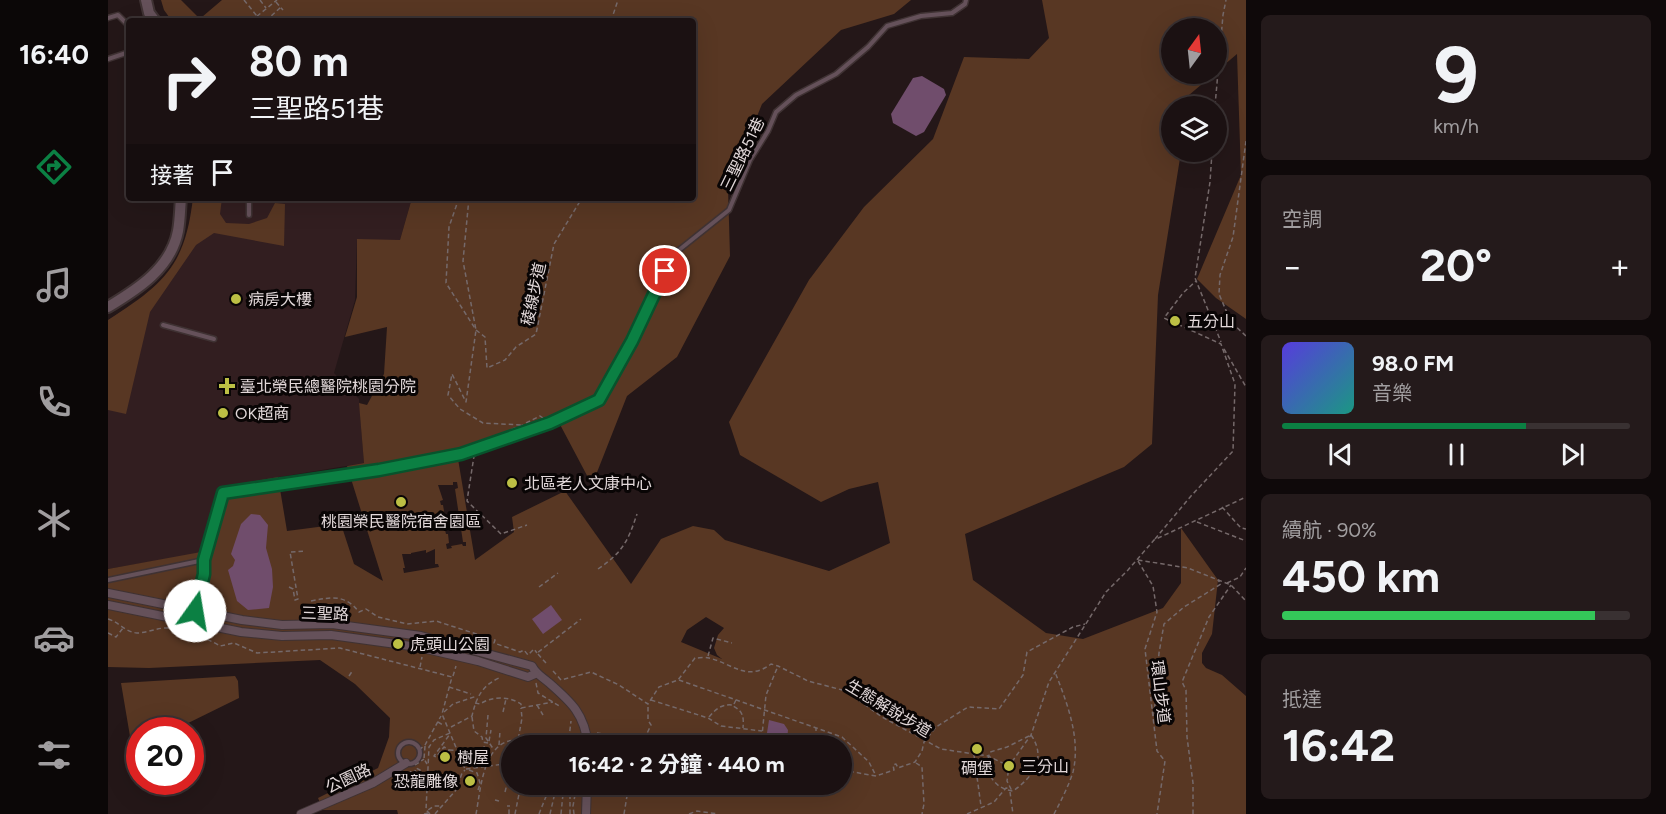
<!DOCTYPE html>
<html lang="zh-TW">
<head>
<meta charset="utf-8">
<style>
  body { margin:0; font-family:Figtree,"Noto Sans TC",sans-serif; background:#241a1b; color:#f1f3f6; height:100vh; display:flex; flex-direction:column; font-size:22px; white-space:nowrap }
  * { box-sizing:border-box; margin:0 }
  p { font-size:20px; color:#a09d9f }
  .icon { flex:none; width:33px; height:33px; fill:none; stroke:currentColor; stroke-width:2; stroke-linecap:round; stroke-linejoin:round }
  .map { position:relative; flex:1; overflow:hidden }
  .sheet { display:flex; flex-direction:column; gap:15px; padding:15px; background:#0f090a; width:420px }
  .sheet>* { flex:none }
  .top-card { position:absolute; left:18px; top:18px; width:570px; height:183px; border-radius:6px; box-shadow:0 6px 24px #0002,0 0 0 2px #393132; background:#1b1112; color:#f1f3f6; overflow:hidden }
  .needle { width:39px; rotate:15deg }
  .fabs { position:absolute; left:1053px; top:18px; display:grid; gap:12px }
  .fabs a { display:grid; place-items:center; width:66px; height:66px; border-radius:50%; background:#1b1112; box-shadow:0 6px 24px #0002,0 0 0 2px #393132; font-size:30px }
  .speed { position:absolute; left:18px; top:717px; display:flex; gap:12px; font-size:30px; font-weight:700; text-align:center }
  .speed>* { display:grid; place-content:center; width:78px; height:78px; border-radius:50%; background:#1b1112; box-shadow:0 6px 24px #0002,0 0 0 2px #393132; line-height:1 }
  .speed .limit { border:9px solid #d22; background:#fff; color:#111 }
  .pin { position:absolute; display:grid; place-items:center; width:51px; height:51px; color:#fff; margin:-26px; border:3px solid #fff; border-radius:50%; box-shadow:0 2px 6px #0007 }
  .me { position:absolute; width:66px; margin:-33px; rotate:13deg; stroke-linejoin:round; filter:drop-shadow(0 0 4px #0008) }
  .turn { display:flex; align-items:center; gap:21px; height:126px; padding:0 24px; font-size:27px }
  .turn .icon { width:78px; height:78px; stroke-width:2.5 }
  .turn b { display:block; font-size:42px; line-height:51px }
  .then { display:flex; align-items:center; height:57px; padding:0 24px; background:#0003; gap:12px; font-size:22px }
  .big { font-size:45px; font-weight:700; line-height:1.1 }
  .sheet .card { flex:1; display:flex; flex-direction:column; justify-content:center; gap:9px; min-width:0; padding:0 21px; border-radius:9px; background:#241a1b }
  .sheet .dial { align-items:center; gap:0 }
  .dial b { font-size:78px; line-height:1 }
  .song { display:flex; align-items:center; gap:18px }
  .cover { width:72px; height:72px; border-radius:9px; background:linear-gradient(135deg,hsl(250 70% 55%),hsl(170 70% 35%)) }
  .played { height:6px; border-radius:3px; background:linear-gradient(90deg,#0b8043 70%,#393132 70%) }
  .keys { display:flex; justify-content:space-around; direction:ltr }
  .heat { display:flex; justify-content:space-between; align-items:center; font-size:33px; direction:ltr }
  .charge { height:9px; border-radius:4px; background:linear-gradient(90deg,#34c759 90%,#393132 0) }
  .trip { position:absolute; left:393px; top:735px; width:351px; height:60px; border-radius:30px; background:#1b1112; box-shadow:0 6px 24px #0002,0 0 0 2px #393132; font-weight:700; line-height:60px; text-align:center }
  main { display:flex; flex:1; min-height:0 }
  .dock { display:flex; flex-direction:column; width:108px; justify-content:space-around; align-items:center; background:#0b0707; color:#a09d9f }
  .dock .icon { width:42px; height:42px }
  .dock .current { color:#0b8043 }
  .dock b { font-size:27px; color:#f1f3f6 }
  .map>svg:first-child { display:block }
  .built { fill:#321e20 }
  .green { fill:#583723; fill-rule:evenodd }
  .water { fill:#704d6c }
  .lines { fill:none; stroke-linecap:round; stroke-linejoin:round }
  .service-casing { stroke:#3f3233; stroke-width:7 }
  .minor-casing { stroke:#3f3233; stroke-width:10 }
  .tertiary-casing { stroke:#3f3233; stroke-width:14 }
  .path { stroke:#75696a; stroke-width:1.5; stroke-dasharray:4.5 3; stroke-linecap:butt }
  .service { stroke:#65515a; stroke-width:4 }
  .minor { stroke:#65515a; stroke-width:8 }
  .tertiary { stroke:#65515a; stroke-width:10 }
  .path-bridge { stroke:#75696a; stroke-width:1.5; stroke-dasharray:4.5 3; stroke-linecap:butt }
  .route-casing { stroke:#07532c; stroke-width:15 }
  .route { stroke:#0b8043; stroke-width:10 }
  .poi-dot { fill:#bcbf44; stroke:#090505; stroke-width:2 }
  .labels { text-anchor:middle; stroke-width:6; stroke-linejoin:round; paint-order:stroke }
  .street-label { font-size:16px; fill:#e2d8d9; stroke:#090505 }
  .poi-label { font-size:16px; fill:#e2d8d9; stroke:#090505; text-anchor:start }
</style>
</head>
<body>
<main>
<nav class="dock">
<b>16:40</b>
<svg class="icon current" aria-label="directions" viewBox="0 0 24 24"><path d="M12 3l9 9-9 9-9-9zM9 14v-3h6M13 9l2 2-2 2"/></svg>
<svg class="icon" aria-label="music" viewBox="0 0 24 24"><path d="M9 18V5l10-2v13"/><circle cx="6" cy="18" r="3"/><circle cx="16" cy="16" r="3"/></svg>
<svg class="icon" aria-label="phone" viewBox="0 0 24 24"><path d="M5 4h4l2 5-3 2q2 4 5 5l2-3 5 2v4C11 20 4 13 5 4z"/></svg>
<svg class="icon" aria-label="climate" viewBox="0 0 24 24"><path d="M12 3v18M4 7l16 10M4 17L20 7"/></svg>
<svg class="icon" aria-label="car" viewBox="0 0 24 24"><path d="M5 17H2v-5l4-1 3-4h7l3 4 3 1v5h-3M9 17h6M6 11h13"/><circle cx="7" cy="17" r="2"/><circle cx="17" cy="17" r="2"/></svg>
<svg class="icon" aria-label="filters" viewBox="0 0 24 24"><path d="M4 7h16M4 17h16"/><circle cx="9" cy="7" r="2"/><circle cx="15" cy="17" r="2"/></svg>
</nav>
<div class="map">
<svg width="1138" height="814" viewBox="0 0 1138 814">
  <rect width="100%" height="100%" fill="#241718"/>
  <polygon class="built" points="85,198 304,198 292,240 249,240 247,300 226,373 251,399 256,463 112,487 93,553 0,569 0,320 36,297 63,269 73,253 80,233"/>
  <g class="green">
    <polygon points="53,0 73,0 94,21 64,21 56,10"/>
    <path d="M114 0H803L786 14 733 30 654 104 620 188 622 256 569 357 519 396 484 485 447 415 349 453 367 560 406 532 404 517 457 491 523 584 553 539 585 526 606 530 617 540 721 571 782 543 770 482 741 489 713 502 632 455 621 422 701 280 756 207 825 139 856 57 921 59 941 38 934 0H1138V319L1108 298 1089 279 1133 175 1129 54 1109 71 1108 28H1064V74H1106L1081 95 1079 106H1064V152H1073L1050 295 1044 444 1016 467 857 534 865 580 938 633 975 639 1055 608 1073 583V528L1110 580 1104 634 1094 653V663L1098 668 1114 675 1138 696V814H290L289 810H215L210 798 270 768 281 737 282 718 247 684 212 660 41 668 0 667V569L93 552 112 487 170 477 179 531 233 524 246 564 275 581 239 466 256 463 251 403 259 405 276 374 279 327 237 337 249 297V239L292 240 304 198H585V21H208V19L206 21H98L94 17ZM345 482H349L350 488 347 489 355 542H358V546H355L354 544 343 546 344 548 339 549 338 544 341 543 340 534H338L337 530 339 529 335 505H333L332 501 335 500 330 485H345ZM327 549V564H330L331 567 296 573 295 568H297L294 554H303V553L318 550V553ZM598 617 616 628 610 635 606 648 609 655 614 659 573 642 579 630ZM404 746H734V784H404Z"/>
    <path d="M85 198H114L112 214 118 223 141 224 159 218 167 203 177 204 176 246 106 233 88 245 42 312 18 414 0 410V320C56 284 77 266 85 198Z"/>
    <polygon points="127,676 130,681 131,698 66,730 32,730 31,751 25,754 13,683"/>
  </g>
  <g class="water">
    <polygon points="814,76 836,89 838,95 816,132 808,136 785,123 783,114 805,78"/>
    <polygon points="143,514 152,515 160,525 158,548 164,569 165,587 161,608 140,610 129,601 120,570 125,566 127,560 123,554 133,524"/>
    <polygon points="443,605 454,620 435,634 424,619"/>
    <polygon points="661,720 676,724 680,730 679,740 674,745 660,745 659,733"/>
  </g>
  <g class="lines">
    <g class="service-casing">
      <g id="service">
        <polyline points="0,18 10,15 21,26"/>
        <polyline points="0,59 21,52"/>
        <polyline points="141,215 141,198"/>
        <polyline points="55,325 106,339"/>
        <polyline points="0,580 96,560"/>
        <polyline points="85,622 96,574 96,560 115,493 271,470 353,454 442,423 491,400 524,341 566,254 621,210 642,160 660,131 668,112 688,95 728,74 760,47 779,26 813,16 844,13 857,4 858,0"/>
        <circle cx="301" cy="753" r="11"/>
      </g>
    </g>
    <g class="minor-casing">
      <g id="minor">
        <path d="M0 593 134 620 174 625 224 624 313 636 424 666C428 674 433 676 440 682 463 702 477 714 480 746"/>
        <polyline points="0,605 133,632 174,636 223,635 310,647 370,661 420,677 427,674"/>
        <polyline points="193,814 265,783 298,763"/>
        <polyline points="478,814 479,784"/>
      </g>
    </g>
    <g class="tertiary-casing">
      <g id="tertiary">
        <polyline points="38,0 41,13 47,21"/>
        <path d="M0 307C30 289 63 268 70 231 72 220 72 209 73 198"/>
      </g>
    </g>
    <g class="path">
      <polyline points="136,0 153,21"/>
      <polyline points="152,0 158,8"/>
      <polyline points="168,2 175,10"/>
      <polyline points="143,21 169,0"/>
      <polyline points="164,21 161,18 173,7"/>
      <polyline points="503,21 510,0"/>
      <polyline points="1107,106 1115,15 1118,0"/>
      <polyline points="1138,141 1125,237 1112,275 1111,294 1123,322 1138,336"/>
      <polyline points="1104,152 1102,182 1087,278 1113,342"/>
      <polyline points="351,198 341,227 338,283 368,330 377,337 379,368 397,360 408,347 428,334 446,244 474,198"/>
      <polyline points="361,198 355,261 368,330 358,402 344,374 340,395 352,409 375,423 414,425"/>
      <polyline points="1116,349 1138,387"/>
      <polyline points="418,423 432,416 435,418"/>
      <polyline points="1114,507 1133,528 1138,529"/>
      <polyline points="1089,522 1138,541"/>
      <polyline points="1047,539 1083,496 1125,451 1127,384 1113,344 1056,318 1075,293 1088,281"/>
      <polyline points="1030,560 1080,568 1123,585 1138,601"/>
      <polyline points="1030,561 1045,586 1049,612 1037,649 1049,751 1057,761 1049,814"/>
      <path d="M490 569C515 552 520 541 529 514"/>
      <polyline points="1119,583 1132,577 1138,568"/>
      <polyline points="181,587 185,589 187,600 190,599 182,552 198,551"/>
      <polyline points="431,587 450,573"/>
      <path d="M203 601C223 597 237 594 251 612L258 609 270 617 299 624 328 621 387 640 386 643 412 652 416 650 420 655 426 649 429 653"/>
      <path d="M0 619C11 622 17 632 29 633 39 633 48 628 58 628 73 628 99 638 112 646L126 643 149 653 232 648 344 677 334 714 357 769"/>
      <polyline points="0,633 8,637 15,628"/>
      <polyline points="600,656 605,638 624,643"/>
      <polyline points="438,663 429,653 473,619"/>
      <polyline points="312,667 314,657"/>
      <path d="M445 671 453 680 483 672 511 685 540 704 551 687 570 680 587 658C591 658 597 657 601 658 625 664 639 682 663 664L670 666 700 681 738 691 774 717 833 749 880 756 901 766"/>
      <polyline points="241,676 245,670"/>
      <polyline points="345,676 348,666"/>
      <polyline points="571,680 734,737 761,762 768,776"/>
      <polyline points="428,683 430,693 453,707"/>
      <polyline points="341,687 363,694"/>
      <polyline points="744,694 806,721 828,727"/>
      <polyline points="543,700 600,718 613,726 654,731"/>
      <path d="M628 700 625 706C635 711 636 717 635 728"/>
      <path d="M367 703 372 704C384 696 401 696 413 704V708L445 702"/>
      <polyline points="429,705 435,715"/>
      <polyline points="336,712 345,704 369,696"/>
      <polyline points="395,712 398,699"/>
      <polyline points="380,715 378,738 386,750"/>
      <polyline points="1046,716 1051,653 1056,624 1076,607 1113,584 1110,580"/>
      <polyline points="364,717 366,731 374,737 375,742 380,743"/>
      <path d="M601 717C608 709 613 704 624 705"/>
      <polyline points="330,722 335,725"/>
      <path d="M343 727 364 716C368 699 373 686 391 678"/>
      <polyline points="489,733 534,741"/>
      <path d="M923 735C939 758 925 777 905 791 885 789 875 770 882 752L899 747Z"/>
      <polyline points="381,741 383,730"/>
      <polyline points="391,745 392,731"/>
      <polyline points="317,746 316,759 319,764"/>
      <polyline points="409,746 414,718 413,708"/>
      <polyline points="460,746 463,721"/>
      <polyline points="533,746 543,725 540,720 540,705"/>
      <polyline points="653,746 658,695 670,666"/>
      <polyline points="708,746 708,728"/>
      <polyline points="373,749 379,745"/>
      <polyline points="311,750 317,745 333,716"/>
      <polyline points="339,753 341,750 336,747 328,757 326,756 342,734"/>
      <polyline points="866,755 873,806"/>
      <polyline points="808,763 814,767 816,804 814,814"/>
      <polyline points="307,765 316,759"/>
      <polyline points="358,769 404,763"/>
      <polyline points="361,770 369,773 372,783 374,784"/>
      <polyline points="734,770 768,776 786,770 785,765 788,764 790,768 807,762 814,751 816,742 828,727 860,707 891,709 915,675 919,652 965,627 977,624"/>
      <polyline points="303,771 300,781 304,782 308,768 312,770 310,780 317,783"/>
      <polyline points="869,776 886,774"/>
      <polyline points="370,790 372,784"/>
      <polyline points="397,792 404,764"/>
      <polyline points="902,792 905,814"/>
      <polyline points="387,800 391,801"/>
      <polyline points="399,806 402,806"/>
      <polyline points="316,814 320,813 320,810 326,806 333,806"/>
      <polyline points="322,814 318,810 321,747 326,740 342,733"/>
      <polyline points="327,814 348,790 354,773 357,770"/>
      <path d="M368 814C373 788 375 739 410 740"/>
      <polyline points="401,814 401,810 403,811"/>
      <polyline points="407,814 413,784"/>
      <polyline points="431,814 443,784"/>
      <polyline points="442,814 449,784"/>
      <polyline points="453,814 456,784"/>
      <polyline points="462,814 462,784"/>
      <polyline points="466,814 465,806 469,784"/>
      <polyline points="516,814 521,784"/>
      <polyline points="581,814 589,811 610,814"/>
      <polyline points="859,814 886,802 898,788 903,789 899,781 901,766 923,735 941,682 998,592 1020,570 1046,540 1138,497"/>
      <path d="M946 814C953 801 961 785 965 772 973 738 959 703 947 672"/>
      <polyline points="1085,814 1085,783 1079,737 1078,690 1074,682 1101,617 1123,585"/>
    </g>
    <use href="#service" class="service"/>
    <use href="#minor" class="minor"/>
    <use href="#tertiary" class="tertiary"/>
    <g class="path-bridge">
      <polyline points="415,425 402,430 403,432 384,440 388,448 366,456 359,501 393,534 419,525"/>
      <polyline points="341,750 369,752 373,749"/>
    </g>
  </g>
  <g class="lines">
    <g class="route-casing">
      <polyline id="route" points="87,611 96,574 96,560 115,493 271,470 353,454 442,423 491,400 524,341 557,271"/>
    </g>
    <use href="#route" class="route"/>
  </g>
  <g class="poi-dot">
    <circle cx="128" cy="299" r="6"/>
    <circle cx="1067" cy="321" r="6"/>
    <path d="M116 377h6v6h6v6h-6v6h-6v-6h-6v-6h6z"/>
    <circle cx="115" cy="413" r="6"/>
    <circle cx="404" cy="483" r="6"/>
    <circle cx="293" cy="502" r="6"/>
    <circle cx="290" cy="644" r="6"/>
    <circle cx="869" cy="749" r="6"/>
    <circle cx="337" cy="757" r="6"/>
    <circle cx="901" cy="766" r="6"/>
    <circle cx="362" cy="781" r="6"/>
  </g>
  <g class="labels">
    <g class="street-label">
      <text transform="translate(634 154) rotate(-64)" y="6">三聖路51巷</text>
      <text transform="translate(425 294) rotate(-78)" y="6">稜線步道</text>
      <text transform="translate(217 613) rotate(2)" y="6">三聖路</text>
      <text transform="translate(1053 692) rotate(83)" y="6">環山步道</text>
      <text transform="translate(781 708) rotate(31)" y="6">生態解說步道</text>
      <text transform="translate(240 778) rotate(-25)" y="6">公園路</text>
    </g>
    <g class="poi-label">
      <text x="140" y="305">病房大樓</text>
      <text x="1079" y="327">五分山</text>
      <text x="132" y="392">臺北榮民總醫院桃園分院</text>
      <text x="127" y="419">OK超商</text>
      <text x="416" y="489">北區老人文康中心</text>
      <text x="293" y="527" text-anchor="middle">桃園榮民醫院宿舍園區</text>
      <text x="302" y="650">虎頭山公園</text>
      <text x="349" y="763">樹屋</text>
      <text x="913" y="772">三分山</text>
      <text x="869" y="774" text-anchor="middle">碉堡</text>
      <text x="350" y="787" text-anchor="end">恐龍雕像</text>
    </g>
  </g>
</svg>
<div class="fabs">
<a><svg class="needle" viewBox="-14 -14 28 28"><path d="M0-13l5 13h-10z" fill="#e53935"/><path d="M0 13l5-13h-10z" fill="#a09d9f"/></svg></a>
<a><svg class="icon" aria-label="layers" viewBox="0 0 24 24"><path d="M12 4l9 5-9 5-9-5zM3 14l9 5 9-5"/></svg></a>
</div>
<div class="speed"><div class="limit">20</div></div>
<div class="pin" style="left:557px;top:271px;background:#d93025"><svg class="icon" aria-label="arrive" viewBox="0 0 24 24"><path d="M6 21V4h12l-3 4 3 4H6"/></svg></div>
<svg class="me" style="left:87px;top:611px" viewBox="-20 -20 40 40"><circle r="19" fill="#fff"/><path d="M0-13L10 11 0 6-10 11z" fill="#0b8043"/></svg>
<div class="trip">16:42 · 2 分鐘 · 440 m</div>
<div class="top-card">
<div class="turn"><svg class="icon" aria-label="right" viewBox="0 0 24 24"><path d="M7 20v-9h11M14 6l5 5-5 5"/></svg><div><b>80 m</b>三聖路51巷</div></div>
<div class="then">接著<svg class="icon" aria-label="arrive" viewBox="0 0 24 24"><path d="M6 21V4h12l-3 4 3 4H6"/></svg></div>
</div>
</div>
<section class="sheet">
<div class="card dial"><b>9</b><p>km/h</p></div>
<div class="card"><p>空調</p>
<div class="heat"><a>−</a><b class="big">20°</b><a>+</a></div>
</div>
<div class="card">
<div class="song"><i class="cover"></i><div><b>98.0 FM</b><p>音樂</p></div></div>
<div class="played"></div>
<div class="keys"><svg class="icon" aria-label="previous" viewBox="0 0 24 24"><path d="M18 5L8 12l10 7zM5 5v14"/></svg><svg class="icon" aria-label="pause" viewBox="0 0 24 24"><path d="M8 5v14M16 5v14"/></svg><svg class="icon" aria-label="next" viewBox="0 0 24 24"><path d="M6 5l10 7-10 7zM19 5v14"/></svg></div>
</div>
<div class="card"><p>續航 · 90%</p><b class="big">450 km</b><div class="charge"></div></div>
<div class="card"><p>抵達</p><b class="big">16:42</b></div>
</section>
</main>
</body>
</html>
